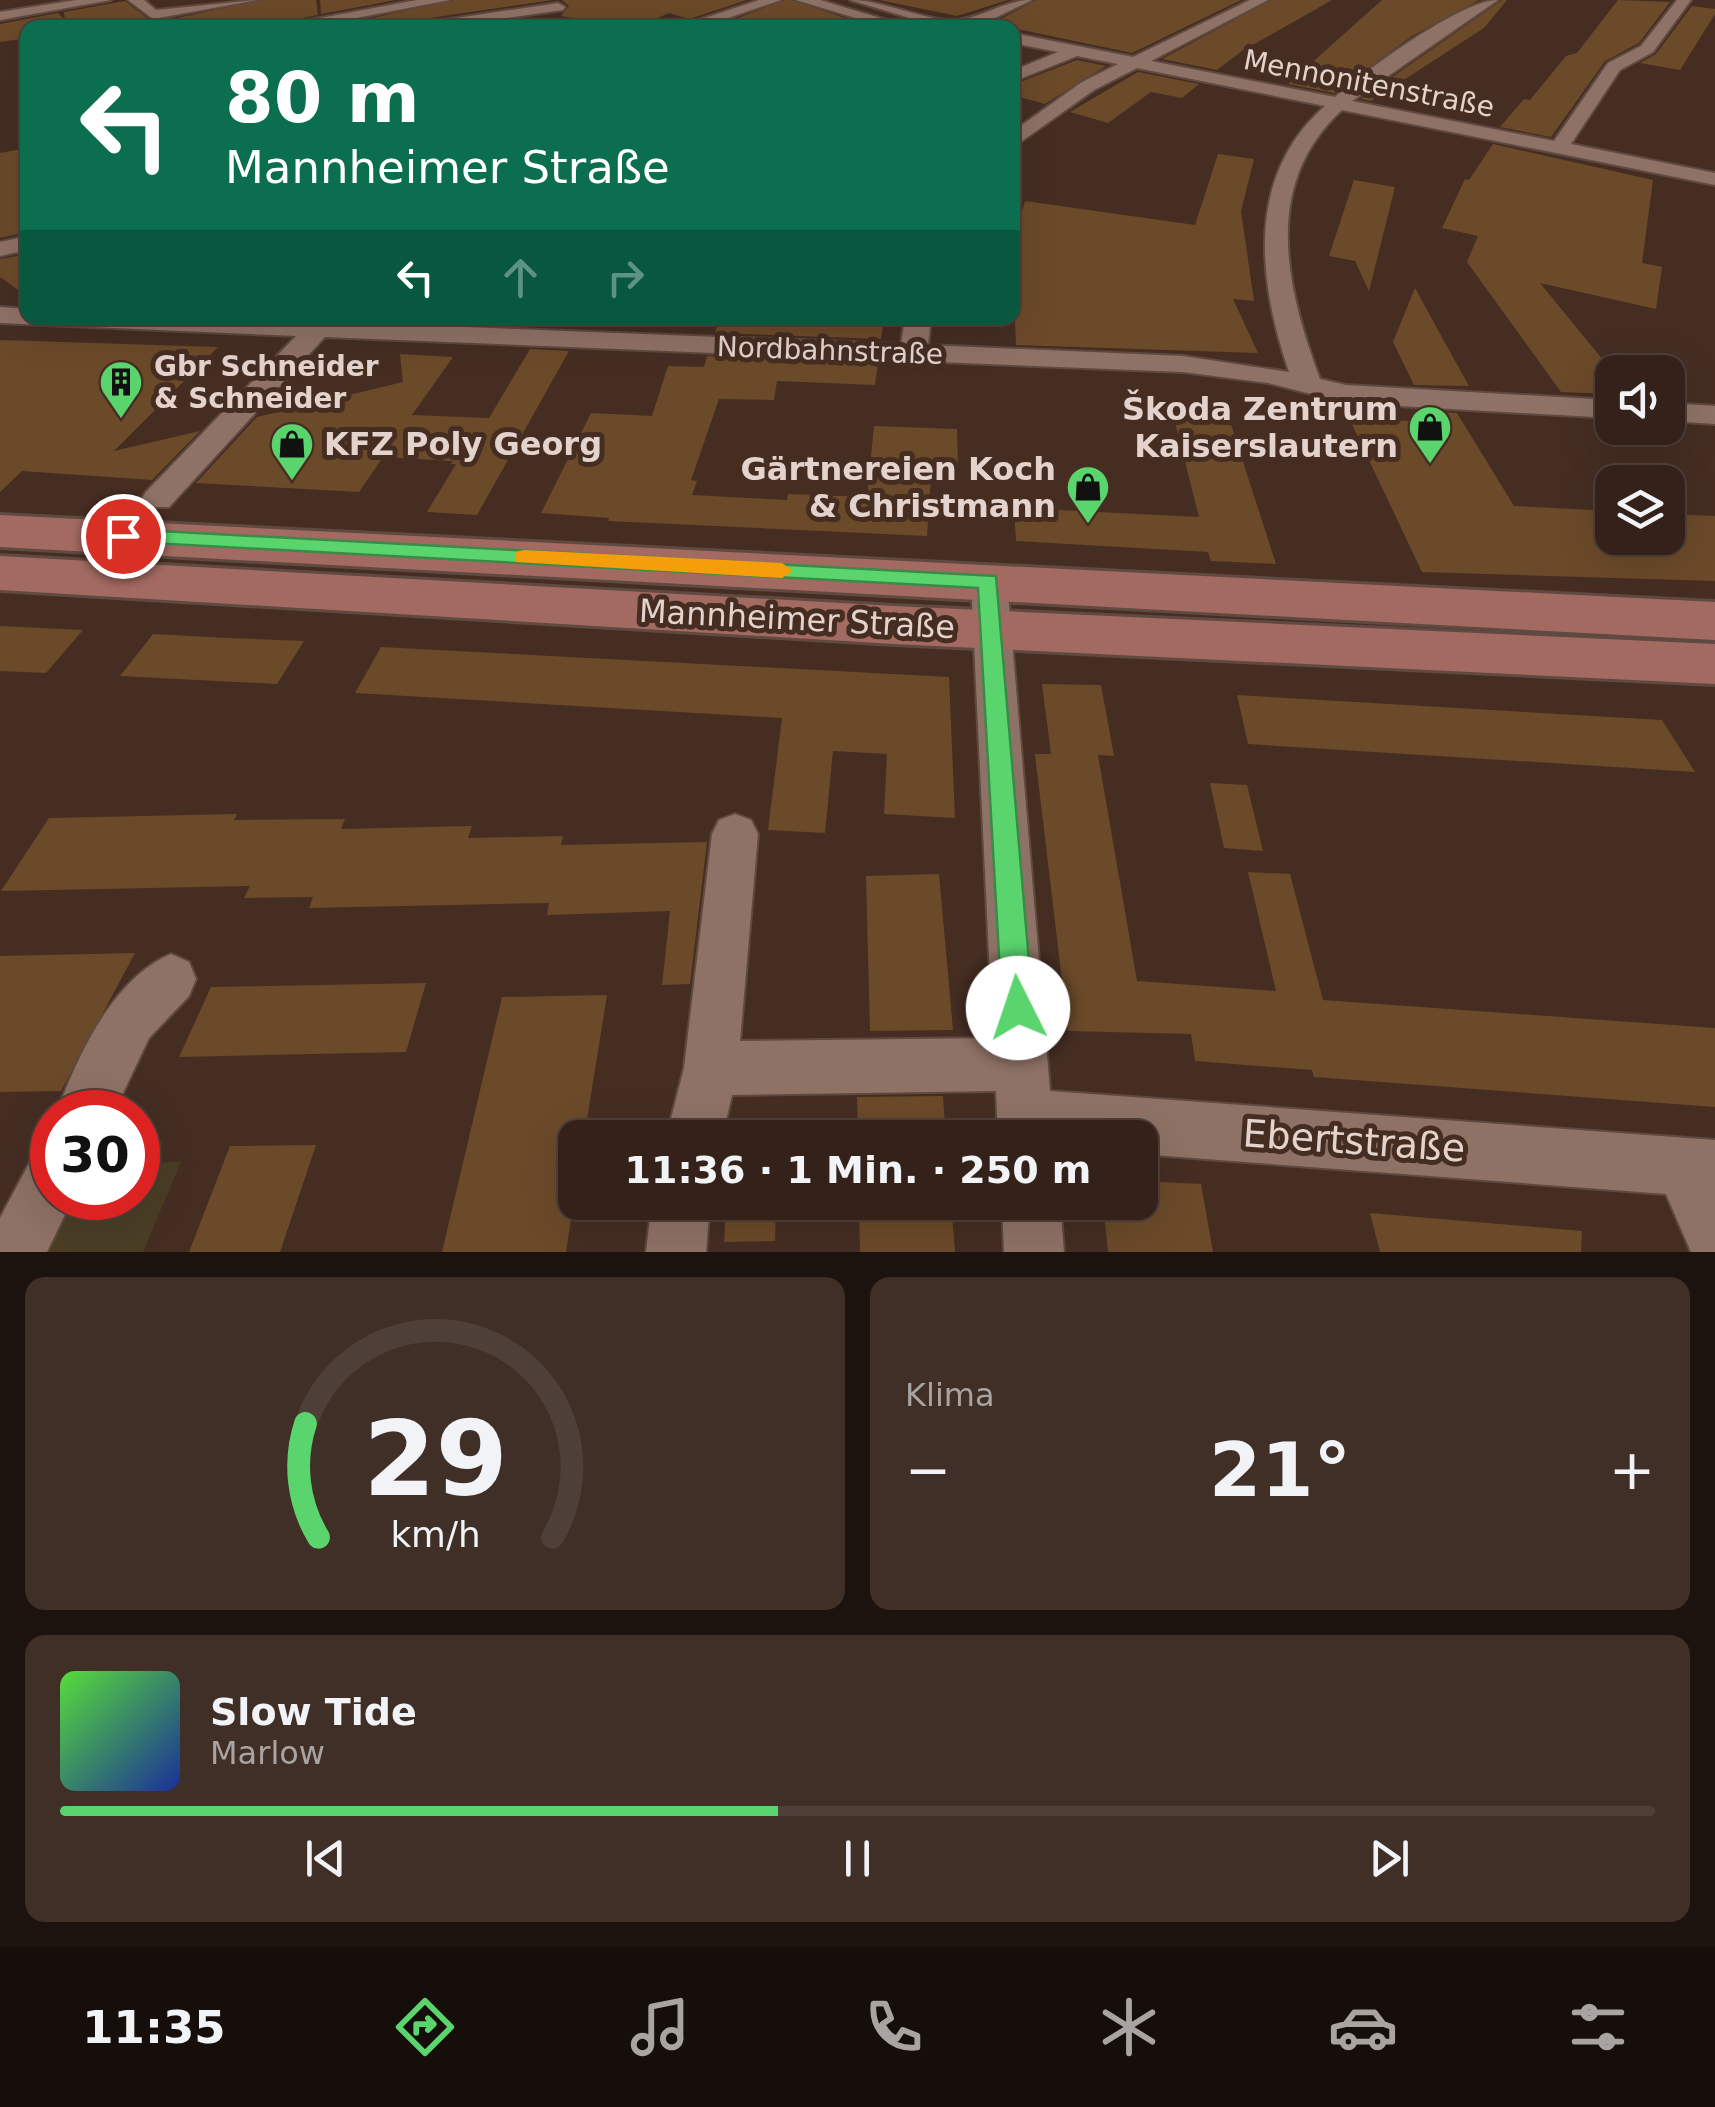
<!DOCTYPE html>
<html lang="de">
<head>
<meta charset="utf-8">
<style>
  body { margin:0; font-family:"DejaVu Sans",sans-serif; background:#3f2f27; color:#f1f3f6; height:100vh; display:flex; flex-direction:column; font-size:38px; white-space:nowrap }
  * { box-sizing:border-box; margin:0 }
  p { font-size:32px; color:#a9a4a2 }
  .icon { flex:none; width:55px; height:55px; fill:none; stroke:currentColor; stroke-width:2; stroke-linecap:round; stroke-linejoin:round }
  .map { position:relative; height:1252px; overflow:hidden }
  .drawer { display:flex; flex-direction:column; gap:25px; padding:25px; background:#1d130e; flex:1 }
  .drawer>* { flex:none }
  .guide { position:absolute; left:20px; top:20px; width:1000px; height:305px; border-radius:20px; box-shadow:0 10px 40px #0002,0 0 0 2px #4e3f39; background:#0b6e4f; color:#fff; overflow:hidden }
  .fabs { position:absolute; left:1595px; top:355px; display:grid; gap:20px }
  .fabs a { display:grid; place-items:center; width:90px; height:90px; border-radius:20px; background:#34221a; box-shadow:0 10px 40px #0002,0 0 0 2px #4e3f39; font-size:50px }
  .speed { position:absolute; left:30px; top:1090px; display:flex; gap:20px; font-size:50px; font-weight:700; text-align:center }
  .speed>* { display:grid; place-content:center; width:130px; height:130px; border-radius:50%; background:#34221a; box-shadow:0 10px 40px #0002,0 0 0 2px #4e3f39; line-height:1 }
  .speed .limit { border:15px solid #d22; background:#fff; color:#111 }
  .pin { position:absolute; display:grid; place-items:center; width:85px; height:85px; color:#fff; margin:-42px; border:5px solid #fff; border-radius:50%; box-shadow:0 2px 10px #0007 }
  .me { position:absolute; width:110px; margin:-55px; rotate:356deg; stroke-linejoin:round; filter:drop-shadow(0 0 8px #0008) }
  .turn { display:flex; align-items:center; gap:35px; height:210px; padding:0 40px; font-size:45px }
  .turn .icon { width:130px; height:130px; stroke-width:2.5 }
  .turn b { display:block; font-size:70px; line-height:85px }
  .lanes { display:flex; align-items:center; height:95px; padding:0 40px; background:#0003; justify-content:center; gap:50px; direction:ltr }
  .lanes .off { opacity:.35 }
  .big { font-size:75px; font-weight:600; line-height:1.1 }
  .drawer .card { flex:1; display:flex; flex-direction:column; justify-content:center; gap:15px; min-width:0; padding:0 35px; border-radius:20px; background:#3f2f27 }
  .drawer .dial { align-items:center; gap:0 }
  .dial svg { height:260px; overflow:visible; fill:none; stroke:#4e3f39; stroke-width:7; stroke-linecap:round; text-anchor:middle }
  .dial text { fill:#f1f3f6; stroke:none }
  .song { display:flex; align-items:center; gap:30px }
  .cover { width:120px; height:120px; border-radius:15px; background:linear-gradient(135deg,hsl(110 70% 55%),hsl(230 70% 35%)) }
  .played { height:10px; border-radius:5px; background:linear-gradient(90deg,#5ad56e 45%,#4e3f39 45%) }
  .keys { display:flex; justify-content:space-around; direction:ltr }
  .heat { display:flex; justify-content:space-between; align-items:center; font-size:55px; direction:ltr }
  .drawer .tiles { flex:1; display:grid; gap:25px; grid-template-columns:1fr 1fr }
  .card:last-child { grid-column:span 2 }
  .trip { position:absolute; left:558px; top:1120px; width:600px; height:100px; border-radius:20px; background:#34221a; box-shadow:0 10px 40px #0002,0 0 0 2px #4e3f39; font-weight:600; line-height:100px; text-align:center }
  .dock { display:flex; height:160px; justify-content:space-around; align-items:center; background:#150e0a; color:#a9a4a2 }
  .dock .icon { width:70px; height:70px }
  .dock .on { color:#5ad56e }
  .dock b { font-size:45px; color:#f1f3f6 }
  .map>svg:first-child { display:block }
  .green { fill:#4a3e25 }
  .building { fill:#6b4a29 }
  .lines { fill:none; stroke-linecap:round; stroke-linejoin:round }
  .minor-casing { stroke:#5f4940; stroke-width:4 }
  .secondary-casing { stroke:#5f4940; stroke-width:6 }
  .minor { fill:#8f7266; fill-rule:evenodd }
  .secondary { fill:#a26a61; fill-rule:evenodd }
  .route { fill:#5ad56e; stroke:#3a8a48; stroke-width:2.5 }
  .slow { fill:#f59e0b }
  .labels { text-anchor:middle; stroke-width:10; stroke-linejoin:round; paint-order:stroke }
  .far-street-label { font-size:28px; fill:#e3d3cc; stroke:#452d22 }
  .far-poi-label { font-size:28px; font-weight:bold; fill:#e3d3cc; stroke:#452d22; text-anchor:start }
  .poi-label { font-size:32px; font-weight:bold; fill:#e3d3cc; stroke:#452d22; text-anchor:end }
  .street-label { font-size:32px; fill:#e3d3cc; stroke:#452d22 }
  .near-street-label { font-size:38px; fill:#e3d3cc; stroke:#452d22 }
</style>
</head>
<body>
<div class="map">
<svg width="1715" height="1252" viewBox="0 0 1715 1252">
  <rect width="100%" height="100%" fill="#452d22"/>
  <polygon class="green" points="181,1162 143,1252 38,1252 65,1198 138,1198 138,1163"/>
  <g class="building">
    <polygon points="261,0 316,0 318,15 248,28 28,28 28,38 0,42 0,24 58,13 65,20 64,12 125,1 154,23"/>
    <polygon points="320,0 396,0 321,14"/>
    <polygon points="454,0 553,0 402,22 400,28 327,28"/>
    <polygon points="562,0 747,0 689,19 669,13 635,28 561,16 569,6"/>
    <polygon points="785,0 792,0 874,28 828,20 797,28 757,21 735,28 715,27"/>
    <polygon points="879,0 1008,0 957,16"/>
    <polygon points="1036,0 1241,0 1132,53 1012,28 984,28"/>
    <polygon points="1271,0 1332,0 1242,51 1217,70 1162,59"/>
    <polygon points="1382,0 1479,0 1412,36 1334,93 1288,84"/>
    <polygon points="1502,0 1507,0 1484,28 1371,101 1361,99"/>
    <polygon points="1618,0 1670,2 1639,43 1605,61 1551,137 1500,127 1524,99 1530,100 1566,56 1577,53"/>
    <polygon points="1692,6 1715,9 1715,14 1680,70 1640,63 1656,54"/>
    <polygon points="1077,60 1106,66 1045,104 1012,95 1012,85"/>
    <polygon points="1138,72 1199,84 1182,98 1151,92 1108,123 1070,112"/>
    <polygon points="1493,144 1653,180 1642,263 1662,267 1656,309 1540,283 1612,371 1612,394 1561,392 1467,262 1478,236 1442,228 1465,179 1469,180"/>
    <polygon points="28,148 28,232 0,238 0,153"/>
    <polygon points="1218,154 1254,159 1241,211 1254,301 1233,299 1258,353 1016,345 1012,248 1025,201 1195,225"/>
    <polygon points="1354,180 1395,187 1369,291 1355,261 1329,256"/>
    <polygon points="28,254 28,297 0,277 0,259"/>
    <polygon points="1415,288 1438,330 1469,386 1414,385 1393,342"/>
    <polygon points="720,318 884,318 881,339 715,333"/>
    <polygon points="0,340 218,347 114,451 200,431 152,480 22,471 0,492"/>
    <polygon points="530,349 569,351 477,515 427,512 456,464 451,464 453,461 383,457 359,492 196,483 257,417 403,382 400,354 453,357 412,415 489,418"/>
    <polygon points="707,356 878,363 875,385 777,381 774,400 719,399 691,480 697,481 692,495 787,500 788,494 867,497 874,426 957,429 958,463 932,462 927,536 608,521 609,518 541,513 591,413 652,416 668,366 704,367"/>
    <polygon points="1171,407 1226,409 1276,564 1211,561 1208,552 1016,541 1014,508 1199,517"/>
    <polygon points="1427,411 1457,413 1514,506 1612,511 1612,538 1668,538 1668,514 1715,516 1715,581 1422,572 1349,418 1432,422"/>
    <polygon points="0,626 83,630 46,673 0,671"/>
    <polygon points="153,634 228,638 304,641 277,684 120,676"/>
    <polygon points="381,647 949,677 955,818 884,814 887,754 833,751 825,833 768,830 782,718 355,693"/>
    <polygon points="1042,684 1101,685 1114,756 1098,755 1137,981 1276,991 1248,872 1290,874 1323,1000 1715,1028 1715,1107 1314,1077 1312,1070 1195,1061 1191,1034 1068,1031 1035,754 1051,754"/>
    <polygon points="1237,695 1662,720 1695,772 1248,744"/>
    <polygon points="1210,783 1247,785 1263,851 1224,848"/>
    <polygon points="237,814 234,820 345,819 341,829 472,826 468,838 563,836 561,845 707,842 690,984 662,985 670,911 547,915 549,903 309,908 313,897 244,898 250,886 1,891 49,818"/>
    <polygon points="939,874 953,1030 870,1031 866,876"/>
    <polygon points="135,953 61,1091 0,1092 0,956"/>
    <polygon points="426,983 406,1052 179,1057 211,987"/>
    <polygon points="607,995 584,1138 575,1138 575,1194 566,1252 442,1252 502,997"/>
    <polygon points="943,1096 946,1138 858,1138 857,1097"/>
    <polygon points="316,1145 280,1252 189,1252 230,1146"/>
    <polygon points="1140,1181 1201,1184 1213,1252 1108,1252 1103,1202 1140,1202"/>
    <polygon points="726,1202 776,1202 775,1241 724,1242"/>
    <polygon points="859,1202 951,1202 955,1252 860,1252"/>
    <polygon points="1370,1213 1582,1231 1581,1252 1380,1252"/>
  </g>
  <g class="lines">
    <g class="minor-casing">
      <g id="minor">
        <polygon points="76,0 111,0 0,20 0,12"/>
        <polygon points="128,0 144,0 156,10 257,0 153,19"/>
        <polygon points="417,0 450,0 304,28 266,28"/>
        <polygon points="759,0 781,0 699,28 674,28"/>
        <polygon points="796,0 820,0 890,21 882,26"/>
        <path d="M850 0C884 0 931 23 957 20 984 17 1004 0 1032 0L974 28H943Z"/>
        <path d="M1250 0H1268L1151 61 1335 97C1365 71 1461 0 1498 0L1352 101 1554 141 1608 63 1641 46 1677 0H1691L1653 52 1620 70 1571 144 1715 173V185L1342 110C1261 184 1286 288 1320 379L1346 385 1612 400V418L1346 403 1268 383 1183 372 325 337 169 507H145L141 500 145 493 296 336 0 323V307L28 309V318H339L338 322 901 344 905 318H931L928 345 1183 356 1289 372C1258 281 1245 176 1325 106L1137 68 1094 90 1012 148V132L1082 82 1118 64 1077 56 1012 82V71L1058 52 1012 43V33L1133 57Z"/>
        <polygon points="558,3 565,7 563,10 435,28 403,26"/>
        <polygon points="28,236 28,250 0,256 0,242"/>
        <polygon points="1668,403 1715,406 1715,424 1668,421"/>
        <polygon points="989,569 1002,572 1007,581 1050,1091 1715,1140 1715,1252 1691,1252 1666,1194 1140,1154 1140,1138 998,1138 996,1091 732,1095 722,1138 666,1138 684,1068 712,834 719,820 735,814 751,820 758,834 740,1041 993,1038 971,581 976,572"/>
        <path d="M171 954 189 962 196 979 189 996 149 1038 114 1112H57C77 1057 113 978 171 954Z"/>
        <polygon points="52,1149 52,1198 73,1198 47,1252 0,1252 0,1218 32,1158"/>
        <polygon points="652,1202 710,1202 706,1252 646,1252"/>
        <polygon points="1002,1202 1060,1202 1064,1252 1004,1252"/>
      </g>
    </g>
    <g class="secondary-casing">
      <g id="secondary">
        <polygon points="0,515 1715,602 1715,640 0,547"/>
        <polygon points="0,556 894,606 1715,644 1715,684 894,644 0,590"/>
      </g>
    </g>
    <use href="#minor" class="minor"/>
    <use href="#secondary" class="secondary"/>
  </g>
  <polygon class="route" points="123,529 996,576 1033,1008 1029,1018 1018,1023 1007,1018 1002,1008 978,588 115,541 112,536"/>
  <polygon class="slow" points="524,550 782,563 793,571 782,578 516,562 516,552"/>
  <defs>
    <g id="building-pin" transform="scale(2.25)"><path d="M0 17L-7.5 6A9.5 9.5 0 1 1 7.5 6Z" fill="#5ad56e" stroke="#452d22"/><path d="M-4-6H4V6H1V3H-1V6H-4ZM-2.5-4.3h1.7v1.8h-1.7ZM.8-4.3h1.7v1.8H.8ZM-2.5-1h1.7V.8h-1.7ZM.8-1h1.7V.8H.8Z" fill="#111"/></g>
    <g id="shop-pin" transform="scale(2.25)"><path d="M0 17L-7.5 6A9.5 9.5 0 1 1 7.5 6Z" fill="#5ad56e" stroke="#452d22"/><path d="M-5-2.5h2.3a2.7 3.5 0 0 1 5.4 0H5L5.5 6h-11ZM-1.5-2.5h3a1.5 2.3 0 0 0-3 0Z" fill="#111"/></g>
  </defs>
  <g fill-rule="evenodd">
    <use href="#building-pin" x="121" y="382"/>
    <use href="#shop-pin" x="1430" y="427"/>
    <use href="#shop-pin" x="292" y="444"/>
    <use href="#shop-pin" x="1088" y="487"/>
  </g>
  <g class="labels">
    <g class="far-street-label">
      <text transform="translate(1369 83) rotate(11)" y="10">Mennonitenstraße</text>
      <text transform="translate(830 350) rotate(2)" y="10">Nordbahnstraße</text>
    </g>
    <g class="far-poi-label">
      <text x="154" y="376">Gbr Schneider<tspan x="154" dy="32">&amp; Schneider</tspan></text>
    </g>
    <g class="poi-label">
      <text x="1398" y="420">Škoda Zentrum<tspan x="1398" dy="37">Kaiserslautern</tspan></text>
      <text x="324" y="455" text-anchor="start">KFZ Poly Georg</text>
      <text x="1056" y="480">Gärtnereien Koch<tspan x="1056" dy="37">&amp; Christmann</tspan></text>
    </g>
    <g class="street-label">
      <text transform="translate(797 619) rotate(3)" y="11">Mannheimer Straße</text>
    </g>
    <g class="near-street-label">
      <text transform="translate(1354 1141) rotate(4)" y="13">Ebertstraße</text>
    </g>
  </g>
</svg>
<div class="fabs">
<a><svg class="icon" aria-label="sound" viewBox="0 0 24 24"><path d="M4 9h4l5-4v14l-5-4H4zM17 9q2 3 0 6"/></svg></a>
<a><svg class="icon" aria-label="layers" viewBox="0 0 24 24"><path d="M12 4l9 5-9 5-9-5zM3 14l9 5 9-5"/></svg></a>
</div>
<div class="speed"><div class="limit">30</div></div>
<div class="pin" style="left:123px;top:536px;background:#d93025"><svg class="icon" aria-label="arrive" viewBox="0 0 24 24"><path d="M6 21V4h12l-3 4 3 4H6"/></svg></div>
<svg class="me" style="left:1018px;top:1008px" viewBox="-20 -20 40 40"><circle r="19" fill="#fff"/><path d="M0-13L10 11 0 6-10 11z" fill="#5ad56e"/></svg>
<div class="trip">11:36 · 1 Min. · 250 m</div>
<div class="guide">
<div class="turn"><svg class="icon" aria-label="left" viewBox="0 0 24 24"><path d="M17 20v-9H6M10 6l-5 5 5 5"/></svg><div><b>80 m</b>Mannheimer Straße</div></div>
<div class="lanes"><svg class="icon" aria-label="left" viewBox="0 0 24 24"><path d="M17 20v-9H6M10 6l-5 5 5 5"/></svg><svg class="icon off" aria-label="ahead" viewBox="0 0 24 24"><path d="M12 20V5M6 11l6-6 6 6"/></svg><svg class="icon off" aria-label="right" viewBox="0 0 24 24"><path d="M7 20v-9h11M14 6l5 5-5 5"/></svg></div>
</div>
</div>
<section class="drawer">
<div class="tiles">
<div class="card dial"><svg viewBox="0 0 100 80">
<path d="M14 69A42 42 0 1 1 86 69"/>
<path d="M14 69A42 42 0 0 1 10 34" stroke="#5ad56e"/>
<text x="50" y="56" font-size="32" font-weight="700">29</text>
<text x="50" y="72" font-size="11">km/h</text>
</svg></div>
<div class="card"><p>Klima</p>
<div class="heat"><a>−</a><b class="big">21°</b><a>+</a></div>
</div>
<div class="card">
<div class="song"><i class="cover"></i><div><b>Slow Tide</b><p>Marlow</p></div></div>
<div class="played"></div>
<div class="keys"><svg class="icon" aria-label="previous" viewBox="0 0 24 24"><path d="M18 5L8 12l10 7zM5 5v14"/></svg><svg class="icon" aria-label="pause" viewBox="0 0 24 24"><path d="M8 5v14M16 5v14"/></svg><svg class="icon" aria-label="next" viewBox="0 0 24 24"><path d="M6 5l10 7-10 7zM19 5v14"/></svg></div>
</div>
</div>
</section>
<nav class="dock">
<b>11:35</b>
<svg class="icon on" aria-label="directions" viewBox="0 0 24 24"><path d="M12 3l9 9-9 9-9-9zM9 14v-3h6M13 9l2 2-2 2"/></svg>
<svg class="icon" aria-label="music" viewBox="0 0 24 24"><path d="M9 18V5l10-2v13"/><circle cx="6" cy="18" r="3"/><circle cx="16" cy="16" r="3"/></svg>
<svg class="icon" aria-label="phone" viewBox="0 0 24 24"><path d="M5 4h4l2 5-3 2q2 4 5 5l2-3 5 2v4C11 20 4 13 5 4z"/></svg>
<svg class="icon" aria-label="climate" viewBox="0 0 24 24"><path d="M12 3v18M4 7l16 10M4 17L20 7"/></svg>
<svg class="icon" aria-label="car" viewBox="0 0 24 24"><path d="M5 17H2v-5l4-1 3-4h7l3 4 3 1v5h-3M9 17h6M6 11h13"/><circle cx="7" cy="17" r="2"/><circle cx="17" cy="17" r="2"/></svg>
<svg class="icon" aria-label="filters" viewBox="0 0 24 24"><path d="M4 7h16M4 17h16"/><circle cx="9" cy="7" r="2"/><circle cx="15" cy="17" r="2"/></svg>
</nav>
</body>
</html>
